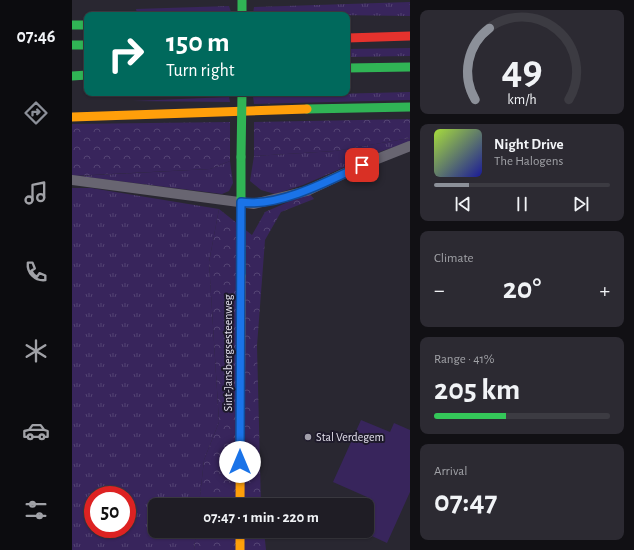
<!DOCTYPE html>
<html lang="en">
<head>
<meta charset="utf-8">
<style>
  body { margin:0; font-family:"Alegreya Sans",sans-serif; background:#2c2a32; color:#f1f3f6; height:100vh; display:flex; flex-direction:column; font-size:15px; white-space:nowrap }
  * { box-sizing:border-box; margin:0 }
  p { font-size:13px; color:#a1a2a7 }
  .icon { flex:none; width:22px; height:22px; fill:none; stroke:currentColor; stroke-width:2; stroke-linecap:round; stroke-linejoin:round }
  .map { position:relative; flex:1; overflow:hidden }
  .panel { display:flex; flex-direction:column; gap:10px; padding:10px; background:#111014; width:224px }
  .panel>* { flex:none }
  .banner { position:absolute; left:12px; top:12px; width:266px; height:84px; border-radius:8px; box-shadow:0 1px 3px #0004,0 0 0 1px #3c3b42; background:#00695c; color:#fff; overflow:hidden }
  .speed { position:absolute; left:12px; top:486px; display:flex; gap:8px; font-size:20px; font-weight:700; text-align:center }
  .speed>* { display:grid; place-content:center; width:52px; height:52px; border-radius:50%; background:#1f1d25; box-shadow:0 1px 3px #0004,0 0 0 1px #3c3b42; line-height:1 }
  .speed .limit { border:6px solid #d22; background:#fff; color:#111 }
  .pin { position:absolute; display:grid; place-items:center; width:34px; height:34px; color:#fff; margin:-17px; border-radius:8px; box-shadow:0 2px 6px #0006 }
  .me { position:absolute; width:44px; margin:-22px; rotate:0deg; stroke-linejoin:round; filter:drop-shadow(0 0 3px #0008) }
  .turn { display:flex; align-items:center; gap:14px; height:84px; padding:0 16px; font-size:18px }
  .turn .icon { width:52px; height:52px; stroke-width:2.5 }
  .turn b { display:block; font-size:28px; line-height:34px }
  .big { font-size:30px; font-weight:600; line-height:1.1 }
  .panel .widget { flex:1; display:flex; flex-direction:column; justify-content:center; gap:6px; min-width:0; padding:0 14px; border-radius:8px; background:#2c2a32 }
  .panel .dial { align-items:center; gap:0 }
  .dial svg { height:104px; overflow:visible; fill:none; stroke:#3c3b42; stroke-width:7; stroke-linecap:round; text-anchor:middle }
  .dial text { fill:#f1f3f6; stroke:none }
  .song { display:flex; align-items:center; gap:12px }
  .cover { width:48px; height:48px; border-radius:6px; background:linear-gradient(135deg,hsl(80 70% 55%),hsl(240 70% 35%)) }
  .played { height:4px; border-radius:2px; background:linear-gradient(90deg,#8c9099 20%,#3c3b42 20%) }
  .keys { display:flex; justify-content:space-around; direction:ltr }
  .heat { display:flex; justify-content:space-between; align-items:center; font-size:22px; direction:ltr }
  .charge { height:6px; border-radius:3px; background:linear-gradient(90deg,#34c759 41%,#3c3b42 0) }
  .trip { position:absolute; left:76px; top:498px; width:226px; height:40px; border-radius:8px; background:#1f1d25; box-shadow:0 1px 3px #0004,0 0 0 1px #3c3b42; font-weight:600; line-height:40px; text-align:center }
  main { display:flex; flex:1; min-height:0 }
  .menu { display:flex; flex-direction:column; width:72px; justify-content:space-around; align-items:center; background:#0c0c0f; color:#a1a2a7 }
  .menu .icon { width:28px; height:28px }
  .menu .current { color:#8c9099 }
  .menu b { font-size:18px; color:#f1f3f6 }
  .map>svg:first-child { display:block }
  .grass { fill:url(#grass-tufts); fill-rule:evenodd }
  .forest { fill:url(#forest-crowns) }
  .pitch { fill:#38255c }
  .lines { fill:none; stroke-linecap:round; stroke-linejoin:round }
  .street { stroke:#686571; stroke-width:10 }
  .fast { stroke:#30b455; stroke-width:9 }
  .slow { stroke:#ff9f0a; stroke-width:9 }
  .jam { stroke:#e5322d; stroke-width:9 }
  .fast-bridge { stroke:#30b455; stroke-width:9 }
  .route-casing { stroke:#114b97; stroke-width:10 }
  .route { stroke:#1a73e8; stroke-width:7 }
  .poi-dot { fill:#a19faa; stroke:#1e1a2b; stroke-width:1.5 }
  .labels { text-anchor:middle; stroke-width:4; stroke-linejoin:round; paint-order:stroke }
  .street-label { font-size:12px; fill:#e2dfeb; stroke:#1e1a2b }
  .poi-label { font-size:12px; fill:#e2dfeb; stroke:#1e1a2b; text-anchor:start }
</style>
</head>
<body>
<main>
<nav class="menu">
<b>07:46</b>
<svg class="icon current" aria-label="directions" viewBox="0 0 24 24"><path d="M12 3l9 9-9 9-9-9zM9 14v-3h6M13 9l2 2-2 2"/></svg>
<svg class="icon" aria-label="music" viewBox="0 0 24 24"><path d="M9 18V5l10-2v13"/><circle cx="6" cy="18" r="3"/><circle cx="16" cy="16" r="3"/></svg>
<svg class="icon" aria-label="phone" viewBox="0 0 24 24"><path d="M5 4h4l2 5-3 2q2 4 5 5l2-3 5 2v4C11 20 4 13 5 4z"/></svg>
<svg class="icon" aria-label="climate" viewBox="0 0 24 24"><path d="M12 3v18M4 7l16 10M4 17L20 7"/></svg>
<svg class="icon" aria-label="car" viewBox="0 0 24 24"><path d="M5 17H2v-5l4-1 3-4h7l3 4 3 1v5h-3M9 17h6M6 11h13"/><circle cx="7" cy="17" r="2"/><circle cx="17" cy="17" r="2"/></svg>
<svg class="icon" aria-label="filters" viewBox="0 0 24 24"><path d="M4 7h16M4 17h16"/><circle cx="9" cy="7" r="2"/><circle cx="15" cy="17" r="2"/></svg>
</nav>
<div class="map">
<svg width="338" height="550" viewBox="0 0 338 550">
  <defs>
    <pattern id="grass-tufts" width="24" height="20" patternUnits="userSpaceOnUse"><rect width="24" height="20" fill="#38255c"/><path d="M3 7l-1-3M5 7V3M7 7l1-3M15 17l-1-3M17 17v-4M19 17l1-3" fill="none" stroke="#544474"/></pattern>
    <pattern id="forest-crowns" width="20" height="18" patternUnits="userSpaceOnUse"><rect width="20" height="18" fill="#38255c"/><path d="M2 6a3 3 0 1 1 6 0M12 15a3 3 0 1 1 6 0" fill="none" stroke="#544474"/></pattern>
  </defs>
  <rect width="100%" height="100%" fill="#292731"/>
  <g class="grass">
    <polygon points="338,2 338,16 181,14 182,7"/>
    <polygon points="157,6 159,12 65,13 64,9"/>
    <polygon points="338,48 338,56 275,57 275,49"/>
    <polygon points="338,92 338,100 182,104 181,96"/>
    <polygon points="157,97 158,102 61,101"/>
    <polygon points="338,138 338,142 310,151 231,185 203,194 189,190 178,181 182,156 263,151"/>
    <polygon points="158,161 161,183 157,191 150,194 6,176 138,169"/>
    <path d="M0 188H19L147 209 137 262 147 422 132 460 127 505H83V531H124L122 550H0ZM21 495H55V529H21Z"/>
  </g>
  <g class="forest">
    <polygon points="338,119 338,138 263,151 182,156 182,122"/>
    <polygon points="158,122 158,161 138,169 0,176 0,124"/>
    <polygon points="237,193 242,199 209,212 193,240 185,346 189,505 127,505 132,460 147,422 137,262 147,209 180,235 193,212"/>
    <polygon points="124,531 192,531 194,550 122,550"/>
  </g>
  <polygon class="pitch" points="289,420 318,432 322,423 338,430 338,492 315,543 289,531 295,531 295,505 291,505 295,497 261,482"/>
  <g class="lines">
    <polyline class="street" points="0,180 182,204 235,191 290,165 338,146"/>
    <g class="fast">
      <polyline points="170,0 170,15"/>
      <polyline points="0,25 15,25"/>
      <polyline points="0,45 15,45"/>
      <polyline points="275,68 338,67"/>
      <polyline points="0,76 15,75"/>
      <polyline points="235,109 338,107"/>
      <polyline points="169,276 169,157"/>
    </g>
    <g class="slow">
      <polyline points="0,117 235,109"/>
      <polyline points="168,505 169,276"/>
      <polyline points="168,531 168,550"/>
    </g>
    <polyline class="jam" points="275,38 338,36"/>
    <polyline class="fast-bridge" points="169,157 170,93"/>
  </g>
  <g class="lines">
    <g class="route-casing">
      <path id="route" d="M168 462 169 202C205 208 257 181 290 165"/>
    </g>
    <use href="#route" class="route"/>
  </g>
  <circle class="poi-dot" cx="236" cy="437" r="4"/>
  <g class="labels">
    <g class="street-label">
      <text transform="translate(156 353) rotate(-90)" y="4">Sint-Jansbergsesteenweg</text>
    </g>
    <g class="poi-label">
      <text x="244" y="441">Stal Verdegem</text>
    </g>
  </g>
</svg>
<div class="speed"><div class="limit">50</div></div>
<div class="pin" style="left:290px;top:165px;background:#d93025"><svg class="icon" aria-label="arrive" viewBox="0 0 24 24"><path d="M6 21V4h12l-3 4 3 4H6"/></svg></div>
<svg class="me" style="left:168px;top:462px" viewBox="-20 -20 40 40"><circle r="19" fill="#fff"/><path d="M0-13L10 11 0 6-10 11z" fill="#1a73e8"/></svg>
<div class="trip">07:47 · 1 min · 220 m</div>
<div class="banner">
<div class="turn"><svg class="icon" aria-label="right" viewBox="0 0 24 24"><path d="M7 20v-9h11M14 6l5 5-5 5"/></svg><div><b>150 m</b>Turn right</div></div>
</div>
</div>
<section class="panel">
<div class="widget dial"><svg viewBox="0 0 100 80">
<path d="M14 69A42 42 0 1 1 86 69"/>
<path d="M14 69A42 42 0 0 1 25 14" stroke="#8c9099"/>
<text x="50" y="56" font-size="32" font-weight="700">49</text>
<text x="50" y="72" font-size="11">km/h</text>
</svg></div>
<div class="widget">
<div class="song"><i class="cover"></i><div><b>Night Drive</b><p>The Halogens</p></div></div>
<div class="played"></div>
<div class="keys"><svg class="icon" aria-label="previous" viewBox="0 0 24 24"><path d="M18 5L8 12l10 7zM5 5v14"/></svg><svg class="icon" aria-label="pause" viewBox="0 0 24 24"><path d="M8 5v14M16 5v14"/></svg><svg class="icon" aria-label="next" viewBox="0 0 24 24"><path d="M6 5l10 7-10 7zM19 5v14"/></svg></div>
</div>
<div class="widget"><p>Climate</p>
<div class="heat"><a>−</a><b class="big">20°</b><a>+</a></div>
</div>
<div class="widget"><p>Range · 41%</p><b class="big">205 km</b><div class="charge"></div></div>
<div class="widget"><p>Arrival</p><b class="big">07:47</b></div>
</section>
</main>
</body>
</html>
